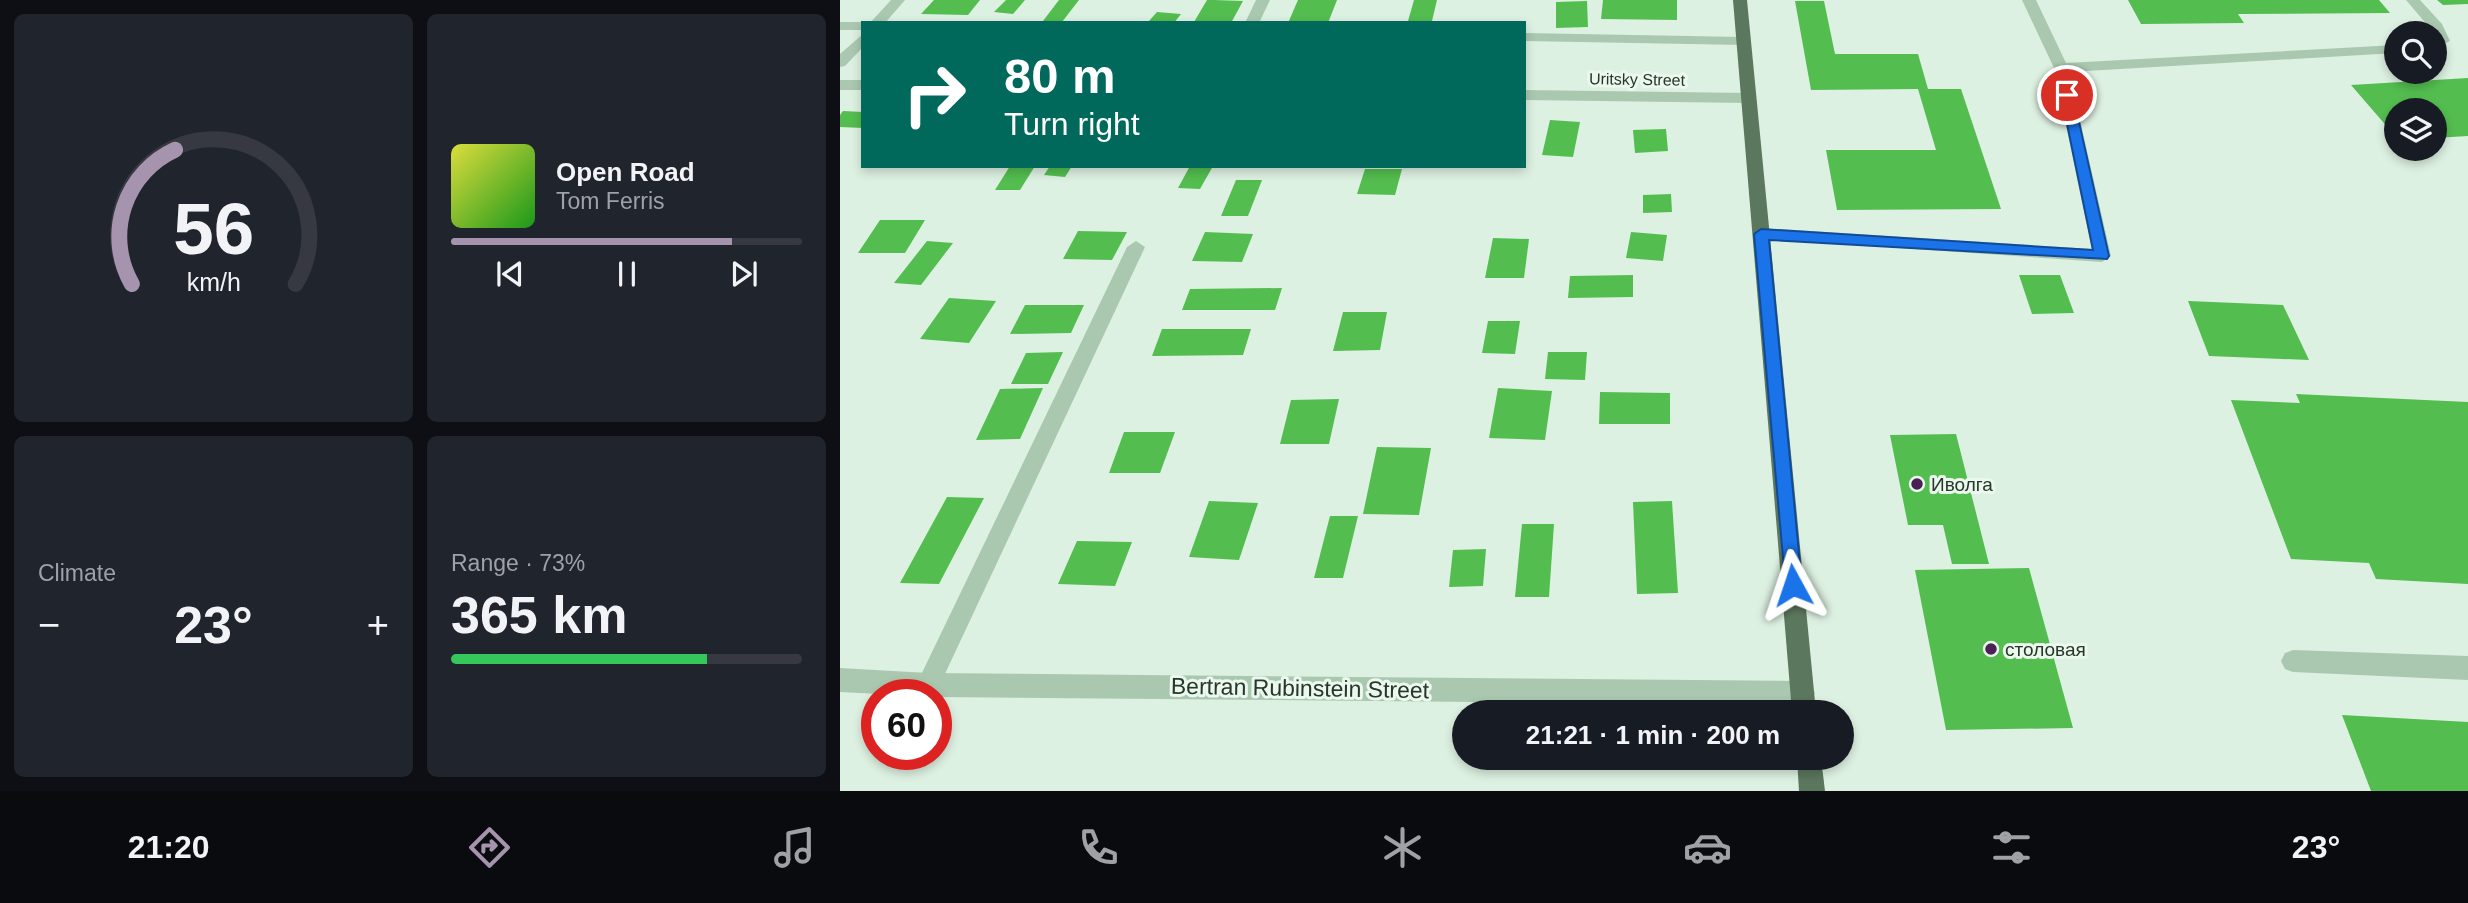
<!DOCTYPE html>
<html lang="en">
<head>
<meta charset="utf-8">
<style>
  body { margin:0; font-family:Arial,sans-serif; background:#20242c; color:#f1f3f6; height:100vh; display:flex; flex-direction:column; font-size:26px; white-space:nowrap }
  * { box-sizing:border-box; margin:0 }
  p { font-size:23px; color:#9ea1a6 }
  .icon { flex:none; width:38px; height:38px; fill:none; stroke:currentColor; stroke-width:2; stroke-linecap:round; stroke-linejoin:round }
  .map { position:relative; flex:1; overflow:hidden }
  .drawer { display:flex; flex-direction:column; gap:14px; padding:14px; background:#0d0f14; width:840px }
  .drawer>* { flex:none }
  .hud { position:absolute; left:21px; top:21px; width:665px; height:147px; border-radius:0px; box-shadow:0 4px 10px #0003; background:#00695c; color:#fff; overflow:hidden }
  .fabs { position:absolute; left:1544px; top:21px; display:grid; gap:14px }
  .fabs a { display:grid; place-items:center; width:63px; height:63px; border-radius:50%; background:#171b24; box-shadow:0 4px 10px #0003; font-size:35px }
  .speed { position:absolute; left:21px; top:679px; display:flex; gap:14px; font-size:35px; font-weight:700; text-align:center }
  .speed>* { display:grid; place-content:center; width:91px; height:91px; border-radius:50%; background:#171b24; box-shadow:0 4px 10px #0003; line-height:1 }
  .speed .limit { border:10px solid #d22; background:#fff; color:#111 }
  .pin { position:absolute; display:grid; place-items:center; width:60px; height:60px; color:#fff; margin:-30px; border:4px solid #fff; border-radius:50%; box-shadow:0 2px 7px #0007 }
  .me { position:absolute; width:77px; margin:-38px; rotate:355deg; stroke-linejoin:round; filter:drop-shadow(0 0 5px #0008) }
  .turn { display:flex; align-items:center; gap:24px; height:147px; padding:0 28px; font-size:32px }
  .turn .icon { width:91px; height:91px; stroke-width:2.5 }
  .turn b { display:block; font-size:49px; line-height:60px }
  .big { font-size:52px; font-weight:700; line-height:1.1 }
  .drawer .tile { flex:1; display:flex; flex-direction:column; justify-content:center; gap:10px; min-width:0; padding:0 24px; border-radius:10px; background:#20242c }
  .drawer .dial { align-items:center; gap:0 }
  .dial svg { height:182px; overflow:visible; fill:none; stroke:#363941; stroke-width:7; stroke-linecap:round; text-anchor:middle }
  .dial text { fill:#f1f3f6; stroke:none }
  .song { display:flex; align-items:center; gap:21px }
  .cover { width:84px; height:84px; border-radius:10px; background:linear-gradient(135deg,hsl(60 70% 55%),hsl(120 70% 35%)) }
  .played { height:7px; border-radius:4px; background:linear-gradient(90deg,#a694ae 80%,#363941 80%) }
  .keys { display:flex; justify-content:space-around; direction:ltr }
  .heat { display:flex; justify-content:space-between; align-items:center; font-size:38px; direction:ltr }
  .charge { height:10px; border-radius:5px; background:linear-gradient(90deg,#34c759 73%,#363941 0) }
  .drawer .tiles { flex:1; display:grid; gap:14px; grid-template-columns:repeat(2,1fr) }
  .trip { position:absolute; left:612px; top:700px; width:402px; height:70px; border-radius:35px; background:#171b24; box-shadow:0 4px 10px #0003; font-weight:700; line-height:70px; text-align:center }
  .menu { display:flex; height:112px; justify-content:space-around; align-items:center; background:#090b0e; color:#9ea1a6 }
  .menu .icon { width:49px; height:49px }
  .menu .selected { color:#a694ae }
  .menu b { font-size:32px; color:#f1f3f6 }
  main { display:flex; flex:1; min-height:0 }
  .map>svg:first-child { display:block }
  .building { fill:#53bd4f }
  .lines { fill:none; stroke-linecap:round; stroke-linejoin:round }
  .service { fill:#aac8af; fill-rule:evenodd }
  .minor { fill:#aac8af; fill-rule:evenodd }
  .primary { fill:#5b775d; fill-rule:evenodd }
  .route { fill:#1a73e8; stroke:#114b97; stroke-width:2 }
  .poi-dot { fill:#4a2155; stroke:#eaf8ee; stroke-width:2.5 }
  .labels { text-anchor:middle; stroke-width:6; stroke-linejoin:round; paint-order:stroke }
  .far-street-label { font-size:16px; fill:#29362a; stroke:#eaf8ee }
  .poi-label { font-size:19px; fill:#29362a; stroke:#eaf8ee; text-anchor:start }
  .near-street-label { font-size:23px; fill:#29362a; stroke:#eaf8ee }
</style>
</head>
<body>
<main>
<section class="drawer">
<div class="tiles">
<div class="tile dial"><svg viewBox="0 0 100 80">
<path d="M14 69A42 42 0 1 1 86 69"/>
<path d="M14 69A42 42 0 0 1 33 10" stroke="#a694ae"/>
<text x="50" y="56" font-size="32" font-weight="700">56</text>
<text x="50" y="72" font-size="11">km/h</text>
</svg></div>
<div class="tile">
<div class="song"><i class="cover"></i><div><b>Open Road</b><p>Tom Ferris</p></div></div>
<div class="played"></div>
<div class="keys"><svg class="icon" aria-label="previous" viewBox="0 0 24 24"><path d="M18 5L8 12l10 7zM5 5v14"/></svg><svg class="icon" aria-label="pause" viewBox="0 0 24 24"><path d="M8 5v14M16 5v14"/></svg><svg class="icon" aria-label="next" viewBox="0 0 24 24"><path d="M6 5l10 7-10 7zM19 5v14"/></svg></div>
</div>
<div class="tile"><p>Climate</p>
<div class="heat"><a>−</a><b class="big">23°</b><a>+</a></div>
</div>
<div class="tile"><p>Range · 73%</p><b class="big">365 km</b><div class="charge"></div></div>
</div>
</section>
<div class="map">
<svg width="1628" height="791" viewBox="0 0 1628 791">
  <rect width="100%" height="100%" fill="#ddf1e2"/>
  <g class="building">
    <polygon points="94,0 140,0 128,15 81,14"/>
    <polygon points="166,0 185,0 173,14 154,12"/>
    <polygon points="219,0 239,0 222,22 203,21"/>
    <polygon points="367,0 374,0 403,1 391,23 354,22"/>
    <polygon points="458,0 497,0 488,23 448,23"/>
    <polygon points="574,0 597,0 592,21 568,21"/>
    <polygon points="763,0 837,0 837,20 761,19"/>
    <polygon points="1288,0 1539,0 1550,13 1398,14 1404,23 1301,24"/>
    <polygon points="1597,0 1628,0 1628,4 1603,5"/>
    <polygon points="747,1 748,27 716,28 716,2"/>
    <polygon points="955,1 984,1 995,54 1078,54 1088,89 1121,89 1161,209 997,210 986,150 1096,150 1078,89 971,90"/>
    <polygon points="317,12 341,14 334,23 309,21"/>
    <polygon points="1628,78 1628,136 1594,138 1594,110 1556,110 1556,137 1511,85"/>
    <polygon points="3,111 23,112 23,128 0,127 0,115"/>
    <polygon points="710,120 740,122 733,157 702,155"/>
    <polygon points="826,129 828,151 795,153 793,130"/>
    <polygon points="170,166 195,166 180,190 155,190"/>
    <polygon points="210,166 232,166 225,177 204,175"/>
    <polygon points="350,166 373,166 360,189 338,188"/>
    <polygon points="525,169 562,169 555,195 517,194"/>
    <polygon points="396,180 422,180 408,216 381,216"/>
    <polygon points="831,194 832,212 803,213 803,195"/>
    <polygon points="40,220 85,220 65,253 18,253"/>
    <polygon points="238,231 287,232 272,260 223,259"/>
    <polygon points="365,232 413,234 402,262 352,261"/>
    <polygon points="791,232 827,235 823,261 786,258"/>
    <polygon points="653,238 689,239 684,278 645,278"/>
    <polygon points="87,241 113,243 81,285 54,283"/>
    <polygon points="793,275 793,297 728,298 730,276"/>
    <polygon points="1179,275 1220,275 1234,313 1192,314"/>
    <polygon points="442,288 435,310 342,310 350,289"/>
    <polygon points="109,298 156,301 129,343 80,339"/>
    <polygon points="1348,301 1443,305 1469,360 1369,356"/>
    <polygon points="185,305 244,305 231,333 170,334"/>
    <polygon points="503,312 547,312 540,350 493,351"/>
    <polygon points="648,321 680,321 675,354 642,353"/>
    <polygon points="322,329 411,329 403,355 312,356"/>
    <polygon points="223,352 208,384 171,384 186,353"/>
    <polygon points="708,352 747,352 745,380 705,379"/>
    <polygon points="203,388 180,439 136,440 160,389"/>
    <polygon points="658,388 712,391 705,440 649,438"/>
    <polygon points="760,392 830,393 830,424 759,424"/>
    <polygon points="1456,394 1628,402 1628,584 1536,579 1529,563 1451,559 1391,400 1460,403"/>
    <polygon points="499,399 489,444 440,444 451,400"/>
    <polygon points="284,432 335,432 320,473 269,473"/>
    <polygon points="1116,434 1149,564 1112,564 1103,525 1068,525 1050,435"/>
    <polygon points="537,447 591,448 579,515 523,514"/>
    <polygon points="107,497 144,498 99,584 60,583"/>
    <polygon points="369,501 418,503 399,560 349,557"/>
    <polygon points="832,501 838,593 797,594 793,502"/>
    <polygon points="490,516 518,516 503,578 474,578"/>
    <polygon points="682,524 714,524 709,597 675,597"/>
    <polygon points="237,541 292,542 275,586 218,584"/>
    <polygon points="646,549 643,586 609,587 613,550"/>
    <polygon points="1189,568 1233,728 1106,730 1075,570"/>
    <polygon points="1502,715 1628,722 1628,791 1531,791"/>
  </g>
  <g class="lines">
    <g class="service">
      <polygon points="416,0 430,0 419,23 405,23"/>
      <polygon points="1182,0 1196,0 1226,63 1556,45 1556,53 1229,72 1271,256 1262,262 915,238 913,234 921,228 1252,249 1214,68"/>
      <polygon points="1566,0 1580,0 1602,24 1610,41 1594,49 1594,33"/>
      <polygon points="296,241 305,247 96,693 80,693 76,685 80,677 287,247"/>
      <polygon points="1453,650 1628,656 1628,680 1453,672 1445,669 1441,661 1445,653"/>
    </g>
    <g class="minor">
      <polygon points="51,0 65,0 45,23 30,23"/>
      <polygon points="0,22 23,22 27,23 23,23 23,30 0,30"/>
      <polygon points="684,33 904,37 911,41 904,45 684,41"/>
      <polygon points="23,34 23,47 5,66 0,67 0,54"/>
      <rect x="0" y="80" width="23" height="10"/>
      <polygon points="684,90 909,93 916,98 909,103 684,100"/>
      <polygon points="0,668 88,673 963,681 971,685 975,693 971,701 963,705 96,697 0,692"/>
    </g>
    <g class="primary">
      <polygon points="893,0 907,0 976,712 952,712"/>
      <polygon points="957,758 981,758 985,791 959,791"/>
    </g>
  </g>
  <polygon class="route" points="1227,91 1233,95 1269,256 1267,259 929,240 962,585 959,591 953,593 946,591 914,234 921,229 1253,250 1221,95"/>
  <g class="poi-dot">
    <circle cx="1077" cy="484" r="7"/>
    <circle cx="1151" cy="649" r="7"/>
  </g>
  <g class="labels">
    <g class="far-street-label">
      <text transform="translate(797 79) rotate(1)" y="6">Uritsky Street</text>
    </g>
    <g class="poi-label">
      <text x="1091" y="491">Иволга</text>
      <text x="1165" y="656">столовая</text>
    </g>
    <g class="near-street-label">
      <text transform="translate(460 688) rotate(1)" y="8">Bertran Rubinstein Street</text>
    </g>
  </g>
</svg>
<div class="fabs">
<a><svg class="icon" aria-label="search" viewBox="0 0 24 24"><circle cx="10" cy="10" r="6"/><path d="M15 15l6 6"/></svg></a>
<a><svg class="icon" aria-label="layers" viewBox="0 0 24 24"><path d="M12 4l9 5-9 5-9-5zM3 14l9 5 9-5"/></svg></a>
</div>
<div class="speed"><div class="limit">60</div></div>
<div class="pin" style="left:1227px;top:95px;background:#d93025"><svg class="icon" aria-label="arrive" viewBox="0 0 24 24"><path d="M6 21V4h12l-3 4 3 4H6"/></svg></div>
<svg class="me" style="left:953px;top:585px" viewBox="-20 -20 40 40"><path d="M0-17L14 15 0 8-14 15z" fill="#1a73e8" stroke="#fff" stroke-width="4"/></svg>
<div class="trip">21:21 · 1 min · 200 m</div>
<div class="hud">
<div class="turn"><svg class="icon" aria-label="right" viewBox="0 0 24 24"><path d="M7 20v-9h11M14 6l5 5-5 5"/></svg><div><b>80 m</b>Turn right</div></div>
</div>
</div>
</main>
<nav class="menu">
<b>21:20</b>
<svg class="icon selected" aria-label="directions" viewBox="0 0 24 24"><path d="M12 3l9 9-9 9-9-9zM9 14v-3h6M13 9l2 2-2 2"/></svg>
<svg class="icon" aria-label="music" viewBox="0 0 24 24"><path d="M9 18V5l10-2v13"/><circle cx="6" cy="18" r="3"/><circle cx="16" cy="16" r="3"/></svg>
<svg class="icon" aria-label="phone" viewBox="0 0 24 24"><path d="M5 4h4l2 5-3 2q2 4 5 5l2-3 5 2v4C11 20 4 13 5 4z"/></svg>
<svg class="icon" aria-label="climate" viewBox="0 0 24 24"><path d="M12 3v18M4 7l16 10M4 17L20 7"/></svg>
<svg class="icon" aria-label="car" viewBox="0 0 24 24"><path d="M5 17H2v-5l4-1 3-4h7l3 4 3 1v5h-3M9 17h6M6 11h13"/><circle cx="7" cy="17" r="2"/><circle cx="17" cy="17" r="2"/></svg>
<svg class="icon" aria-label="filters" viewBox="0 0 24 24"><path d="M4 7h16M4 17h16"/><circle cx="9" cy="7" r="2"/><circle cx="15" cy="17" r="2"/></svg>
<b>23°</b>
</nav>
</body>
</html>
